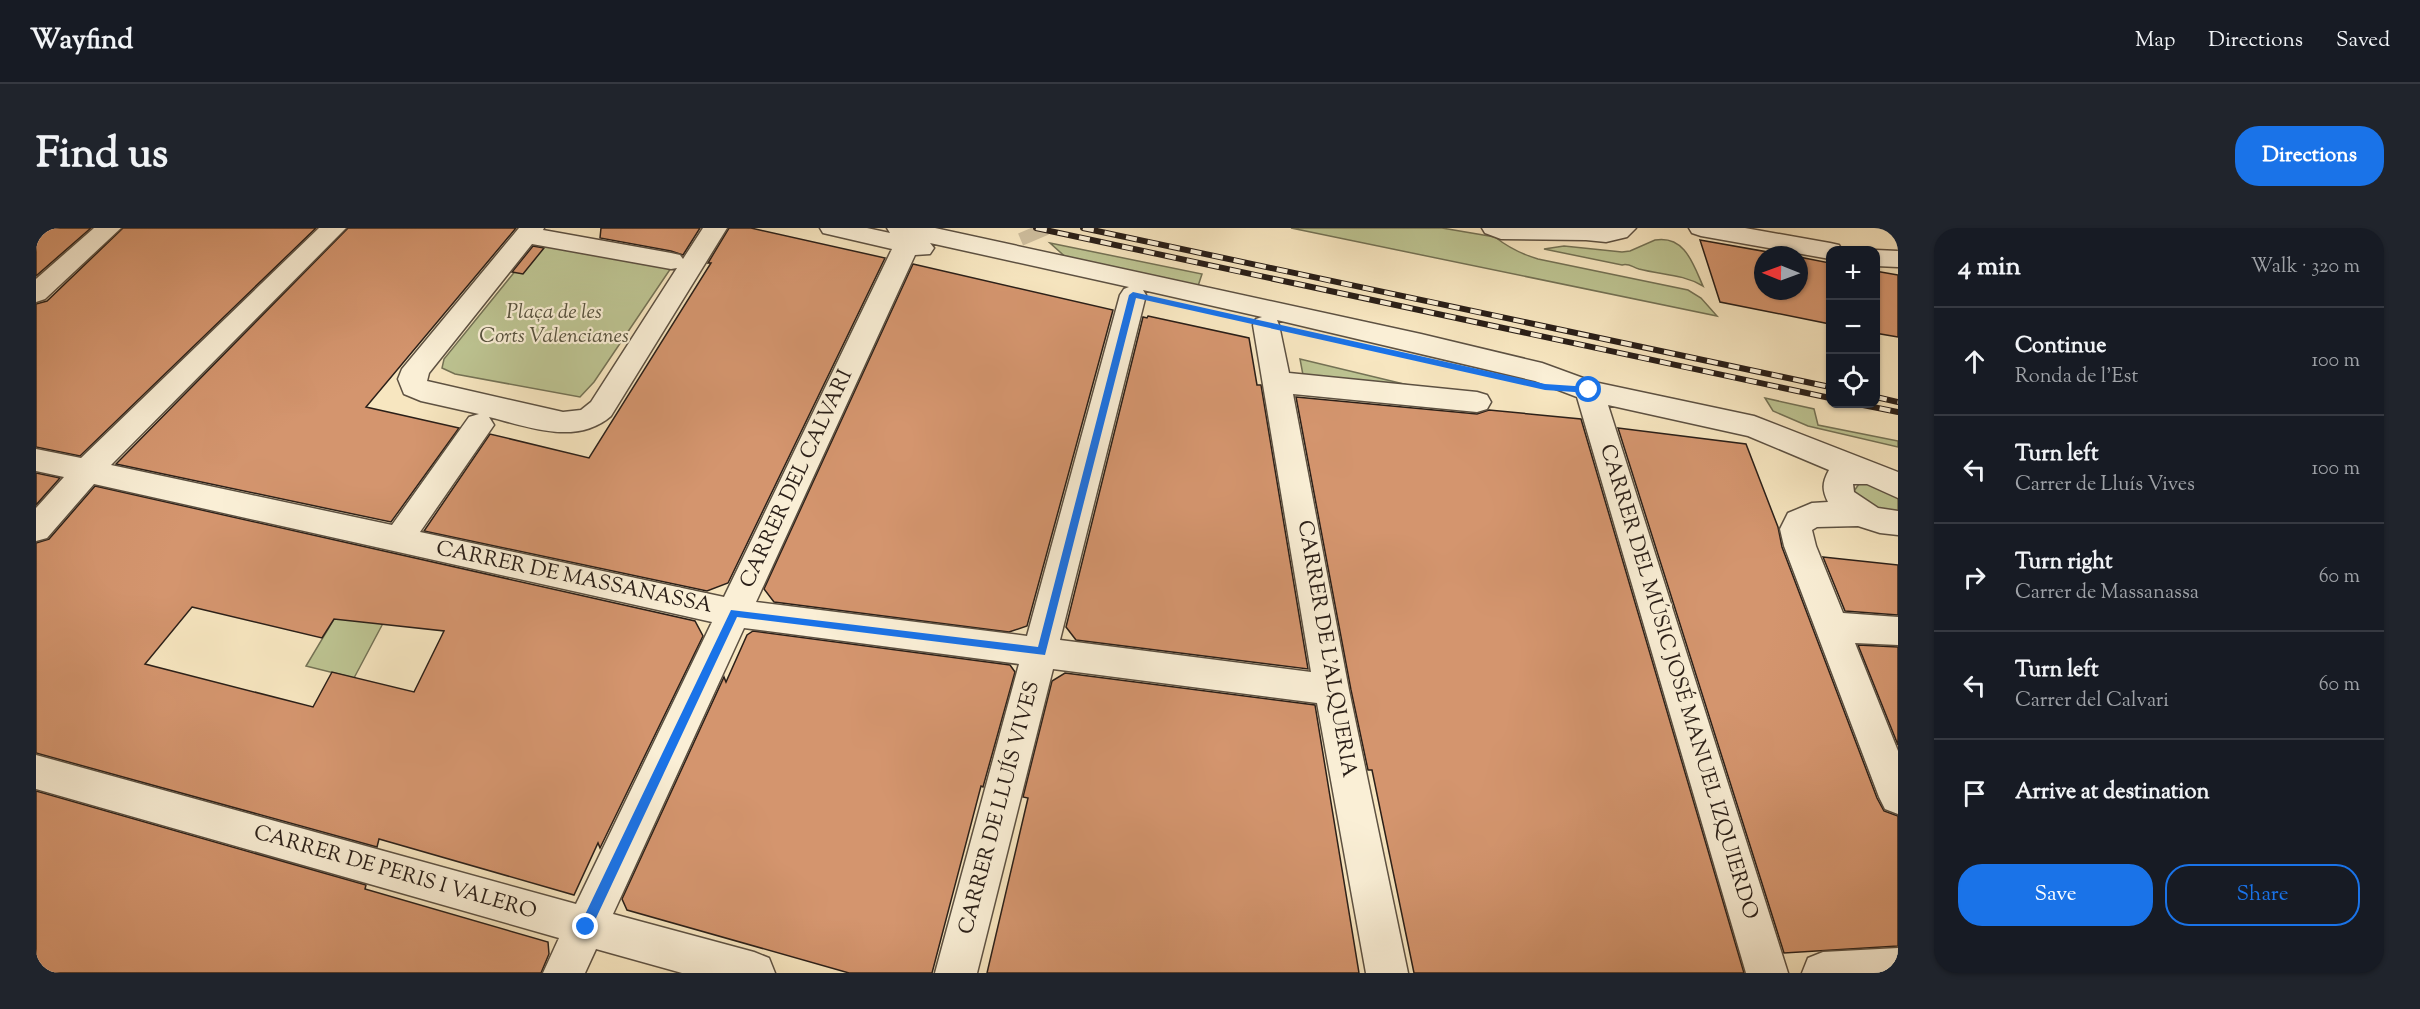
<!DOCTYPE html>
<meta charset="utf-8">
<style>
:root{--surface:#171b24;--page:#20242c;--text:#f1f3f6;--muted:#9ea1a6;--line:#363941;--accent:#1a73e8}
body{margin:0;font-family:"Sorts Mill Goudy",serif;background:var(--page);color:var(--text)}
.controls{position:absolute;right:18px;top:18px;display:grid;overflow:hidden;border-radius:12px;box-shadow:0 2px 4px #0004}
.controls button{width:54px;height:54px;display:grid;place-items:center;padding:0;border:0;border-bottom:2px solid var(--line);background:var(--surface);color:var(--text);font:30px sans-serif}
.compass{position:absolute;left:1718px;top:18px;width:54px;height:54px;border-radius:50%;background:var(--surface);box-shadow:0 2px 4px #0004;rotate:271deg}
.stop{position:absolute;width:18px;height:18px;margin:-14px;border:4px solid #1a73e8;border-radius:50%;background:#fff}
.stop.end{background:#1a73e8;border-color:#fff;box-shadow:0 2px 6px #0008}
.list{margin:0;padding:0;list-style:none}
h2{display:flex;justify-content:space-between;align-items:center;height:78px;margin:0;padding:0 24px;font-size:26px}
h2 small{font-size:20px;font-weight:400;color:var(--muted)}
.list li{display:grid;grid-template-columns:39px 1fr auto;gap:18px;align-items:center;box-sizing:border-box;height:108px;padding:0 24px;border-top:2px solid var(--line)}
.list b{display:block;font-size:22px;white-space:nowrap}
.list p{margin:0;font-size:20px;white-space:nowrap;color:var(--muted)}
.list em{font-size:20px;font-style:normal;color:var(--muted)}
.actions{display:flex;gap:12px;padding:18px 24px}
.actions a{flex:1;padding:14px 0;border:2px solid var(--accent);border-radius:24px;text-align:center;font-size:21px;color:var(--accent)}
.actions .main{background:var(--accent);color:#fff}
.icon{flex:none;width:33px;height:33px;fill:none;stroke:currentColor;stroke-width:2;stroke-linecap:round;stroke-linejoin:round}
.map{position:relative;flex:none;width:1862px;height:745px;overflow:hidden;border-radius:24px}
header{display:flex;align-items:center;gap:36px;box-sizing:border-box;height:84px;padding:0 30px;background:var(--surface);border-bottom:2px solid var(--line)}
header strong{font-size:28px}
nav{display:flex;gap:33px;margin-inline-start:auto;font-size:21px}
.intro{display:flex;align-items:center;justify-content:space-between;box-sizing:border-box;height:144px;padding:0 36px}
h1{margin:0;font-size:42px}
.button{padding:15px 27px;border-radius:24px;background:var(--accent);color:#fff;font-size:21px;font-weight:700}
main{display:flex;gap:36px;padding:0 36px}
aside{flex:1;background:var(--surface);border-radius:24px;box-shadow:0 2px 4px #0004}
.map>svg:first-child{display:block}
.green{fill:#bdc492;stroke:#747255;stroke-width:1.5}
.building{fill:#d4956e;stroke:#2a1f18;stroke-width:1.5;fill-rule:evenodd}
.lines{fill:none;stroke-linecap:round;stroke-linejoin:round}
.minor-tunnel{stroke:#cebe9e;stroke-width:28;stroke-dasharray:28 14;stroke-linecap:butt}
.minor-casing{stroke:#5d5142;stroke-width:3}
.minor{fill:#faefd6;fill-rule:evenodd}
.rail-casing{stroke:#2a1f18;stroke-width:6}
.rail{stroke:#faefd6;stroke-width:4;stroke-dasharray:11;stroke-linecap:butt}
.route{fill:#1a73e8}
.labels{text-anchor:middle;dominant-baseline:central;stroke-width:4.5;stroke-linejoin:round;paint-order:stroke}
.park-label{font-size:21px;font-style:italic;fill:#56513d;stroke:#faefd6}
.street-label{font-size:21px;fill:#2a1f18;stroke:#faefd6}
</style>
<header>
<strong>Wayfind</strong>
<nav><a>Map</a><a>Directions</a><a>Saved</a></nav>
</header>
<div class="intro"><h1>Find us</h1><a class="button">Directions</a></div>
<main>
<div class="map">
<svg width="1862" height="745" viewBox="0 0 1862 745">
<rect width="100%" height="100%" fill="#f7e6c0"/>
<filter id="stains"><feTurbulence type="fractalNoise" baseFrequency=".00333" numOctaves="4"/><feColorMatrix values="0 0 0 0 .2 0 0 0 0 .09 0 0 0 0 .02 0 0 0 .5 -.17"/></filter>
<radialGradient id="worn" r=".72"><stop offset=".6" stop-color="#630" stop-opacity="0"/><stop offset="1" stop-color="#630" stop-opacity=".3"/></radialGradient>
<!-- green -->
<g class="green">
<path d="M 1255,0 L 1406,0 L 1459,9 C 1473,20 1485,26 1502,31 L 1652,62 L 1665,70 L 1681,88 Z"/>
<path d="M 1619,12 C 1649,7 1657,36 1667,58 C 1647,46 1626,47 1603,41 C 1596,39 1593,35 1586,37 L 1508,21 L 1528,18 L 1586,24 L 1594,23 Z"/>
<path d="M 502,15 L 635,40 L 558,154 L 544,169 L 419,146 L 406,140 L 408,131 Z"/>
<path d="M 1014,15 L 1166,46 L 1161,61 L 1034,33 Z"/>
<path d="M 1264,131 L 1372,157 L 1267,147 Z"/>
<path d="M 1729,170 L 1778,181 L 1782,197 L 1862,213 L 1862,219 L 1772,198 L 1737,183 Z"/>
<path d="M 1829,254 L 1862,268 L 1862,286 L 1823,274 L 1818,263 L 1823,256 Z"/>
<path d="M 338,324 L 380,333 L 318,450 L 270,438 Z"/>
</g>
<!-- building -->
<g class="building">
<path d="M 0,0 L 55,0 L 0,48 Z"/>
<path d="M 87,0 L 280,0 L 44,228 L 0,219 L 0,76 L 11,73 Z"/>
<path d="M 312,0 L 480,0 L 330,179 L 423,200 L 355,294 L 80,236 Z"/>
<path d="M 565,0 L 664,0 L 647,27 L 635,23 L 564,10 Z"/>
<path d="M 693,0 L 715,0 L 849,30 L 692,355 L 671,363 L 388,303 L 454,206 L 553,230 L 675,35 L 672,35 Z"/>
<path d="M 1664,12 L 1749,27 L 1727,27 L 1727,63 L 1763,63 L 1763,29 L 1794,35 L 1794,96 L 1684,74 Z"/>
<path d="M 497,18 L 508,20 L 487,46 L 476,44 Z"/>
<path d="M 877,36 L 1077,82 L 991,398 L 973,404 L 738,374 L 728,361 Z"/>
<path d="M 1839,43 L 1862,47 L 1862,109 L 1839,105 Z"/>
<path d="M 1112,88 L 1213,110 L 1221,157 L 1225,157 L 1272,441 L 1040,412 L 1030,399 L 1107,89 L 1111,90 Z"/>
<path d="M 1260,169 L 1441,186 L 1453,182 L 1545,191 L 1708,745 L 1378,745 L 1336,542 L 1332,542 L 1315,462 Z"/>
<path d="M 1582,200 L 1710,216 L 1742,299 L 1746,319 L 1841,570 L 1848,583 L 1862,588 L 1862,718 L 1748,725 Z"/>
<path d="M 0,245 L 24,250 L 0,277 Z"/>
<path d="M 59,258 L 659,393 L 667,408 L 564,620 L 562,615 L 538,667 L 343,611 L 341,619 L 0,525 L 0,315 L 13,311 ZM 156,379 L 286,410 L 298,391 L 408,403 L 378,464 L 296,444 L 277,479 L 109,436 Z"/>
<path d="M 1787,329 L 1862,337 L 1862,387 L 1809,383 Z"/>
<path d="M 717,403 L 974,437 L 979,444 L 947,559 L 945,558 L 896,745 L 813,745 L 591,682 L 586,671 L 688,449 L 690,454 L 711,407 Z"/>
<path d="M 1822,417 L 1862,419 L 1862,517 Z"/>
<path d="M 1029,445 L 1279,477 L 1323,745 L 951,745 L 992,570 L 987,569 L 1016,453 Z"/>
<path d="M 0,563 L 330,657 L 329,661 L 512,714 L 513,726 L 505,745 L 0,745 Z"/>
</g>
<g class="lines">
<!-- minor-tunnel -->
<path class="minor-tunnel" d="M 995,0 L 1000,12"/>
<defs>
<g id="minor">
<path d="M 58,0 L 85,0 L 9,71 L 0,74 L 0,51 Z"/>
<path d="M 283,0 L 310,0 L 75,237 L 356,297 L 433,189 L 443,186 L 385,173 L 368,166 L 362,151 L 366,141 L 483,0 L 508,0 L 507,2 L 635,25 L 644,27 L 647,31 L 667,0 L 691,0 L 575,188 C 538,220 486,196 445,187 L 453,189 L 458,197 L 384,304 L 688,369 L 856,21 L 787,5 L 784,0 L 831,0 L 854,5 L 851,0 L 899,0 L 1385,106 L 1506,135 L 1558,154 L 1718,188 L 1862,244 L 1862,270 L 1831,256 L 1817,256 L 1818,264 L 1842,280 L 1862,283 L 1862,307 L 1844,305 L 1822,298 L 1781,299 L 1776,302 L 1780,318 L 1807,385 L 1862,389 L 1862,417 L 1819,415 L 1862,523 L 1862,586 L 1849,581 L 1843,569 L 1748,318 L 1744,301 L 1752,285 L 1776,275 L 1792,274 C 1786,262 1786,255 1793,242 L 1712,208 L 1572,177 L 1752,745 L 1710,745 L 1541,169 L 1499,153 L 1241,92 L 1243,97 L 1253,145 L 1441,164 L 1451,167 L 1455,174 L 1451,181 L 1441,184 L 1257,166 L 1313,462 L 1372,745 L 1330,745 L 1281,475 L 1017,441 L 941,745 L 899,745 L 983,436 L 708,400 L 577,686 L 718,724 L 733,730 L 739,745 L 646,745 L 560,721 L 549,745 L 507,745 L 523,710 L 0,561 L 0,527 L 540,676 L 676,394 L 58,256 L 11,310 L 0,313 L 0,280 L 28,249 L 0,243 L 0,221 L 45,230 ZM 894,15 L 1093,59 L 1088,61 L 1084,67 L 991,408 L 720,374 L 879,27 L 894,26 L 898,20 ZM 496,16 L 635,41 L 641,40 L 555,174 L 545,182 L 527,184 L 391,153 L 393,145 ZM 1107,62 L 1226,89 L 1220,91 L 1217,97 L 1275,444 L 1024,412 L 1110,67 Z"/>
<path d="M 1446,0 L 1600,0 L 1591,9 L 1570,14 L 1550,12 L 1465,11 L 1449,5 Z"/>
<path d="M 1653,0 L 1709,0 L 1794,15 L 1803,17 L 1806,22 L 1794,22 L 1794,31 L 1665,8 L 1656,5 Z"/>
<path d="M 1837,22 L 1840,22 L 1862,23 L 1862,39 L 1840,38 L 1840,22 Z"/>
<path d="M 1862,720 L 1862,745 L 1766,745 L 1772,730 L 1787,724 Z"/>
</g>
</defs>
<!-- minor casing -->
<use href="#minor" class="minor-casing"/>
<!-- minor -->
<use href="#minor" class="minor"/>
<defs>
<g id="rail">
<path d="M 1000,0 L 1794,170"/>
<path d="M 1047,0 L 1794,159"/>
<path d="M 1840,169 L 1862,174"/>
<path d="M 1822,176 L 1862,184"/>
</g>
</defs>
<!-- rail casing -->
<use href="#rail" class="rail-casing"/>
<!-- rail -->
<use href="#rail" class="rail"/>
</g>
<!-- route -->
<path class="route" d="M 1097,64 L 1509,156 L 1553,159 L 1558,162 L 1553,165 L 1509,162 L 1100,70 L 1009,427 L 701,389 L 554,703 L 545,703 L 545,695 L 695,382 L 1002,419 L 1093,67 Z"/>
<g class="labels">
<!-- park labels -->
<g class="park-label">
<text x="518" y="85">Plaça de les<tspan x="518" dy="24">Corts Valencianes</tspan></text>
</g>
<!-- street labels -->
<g class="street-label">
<text transform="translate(761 251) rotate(-65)">CARRER DEL CALVARI</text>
<text transform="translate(538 350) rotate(12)">CARRER DE MASSANASSA</text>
<text transform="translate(1290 421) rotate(80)">CARRER DE L'ALQUERIA</text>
<text transform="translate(1642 454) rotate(73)">CARRER DEL MÚSIC JOSÉ MANUEL IZQUIERDO</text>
<text transform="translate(964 580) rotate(-75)">CARRER DE LLUÍS VIVES</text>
<text transform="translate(359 645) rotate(16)">CARRER DE PERIS I VALERO</text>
</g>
</g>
<rect width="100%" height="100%" filter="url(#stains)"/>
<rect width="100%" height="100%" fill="url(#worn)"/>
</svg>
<div class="controls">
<button>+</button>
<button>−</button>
<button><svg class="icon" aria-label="locate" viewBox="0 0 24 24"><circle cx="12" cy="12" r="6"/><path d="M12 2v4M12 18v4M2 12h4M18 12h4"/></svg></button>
</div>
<svg class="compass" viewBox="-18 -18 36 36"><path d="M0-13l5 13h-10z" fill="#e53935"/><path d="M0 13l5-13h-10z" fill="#9ea1a6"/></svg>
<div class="stop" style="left:1553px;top:162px"></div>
<div class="stop end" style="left:550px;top:699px"></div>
</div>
<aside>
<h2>4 min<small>Walk · 320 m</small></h2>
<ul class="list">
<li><svg class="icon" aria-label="ahead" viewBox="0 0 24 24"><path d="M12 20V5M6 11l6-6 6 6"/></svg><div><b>Continue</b><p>Ronda de l'Est</p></div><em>100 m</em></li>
<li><svg class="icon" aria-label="left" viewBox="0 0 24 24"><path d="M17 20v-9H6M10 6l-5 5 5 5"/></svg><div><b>Turn left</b><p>Carrer de Lluís Vives</p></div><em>100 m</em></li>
<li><svg class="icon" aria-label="right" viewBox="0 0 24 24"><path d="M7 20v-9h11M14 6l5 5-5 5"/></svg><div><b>Turn right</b><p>Carrer de Massanassa</p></div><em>60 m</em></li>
<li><svg class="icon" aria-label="left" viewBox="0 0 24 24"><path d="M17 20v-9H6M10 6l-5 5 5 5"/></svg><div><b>Turn left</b><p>Carrer del Calvari</p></div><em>60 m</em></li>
<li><svg class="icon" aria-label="arrive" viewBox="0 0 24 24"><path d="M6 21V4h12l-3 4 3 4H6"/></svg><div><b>Arrive at destination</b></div></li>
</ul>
<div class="actions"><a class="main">Save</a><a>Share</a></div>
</aside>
</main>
